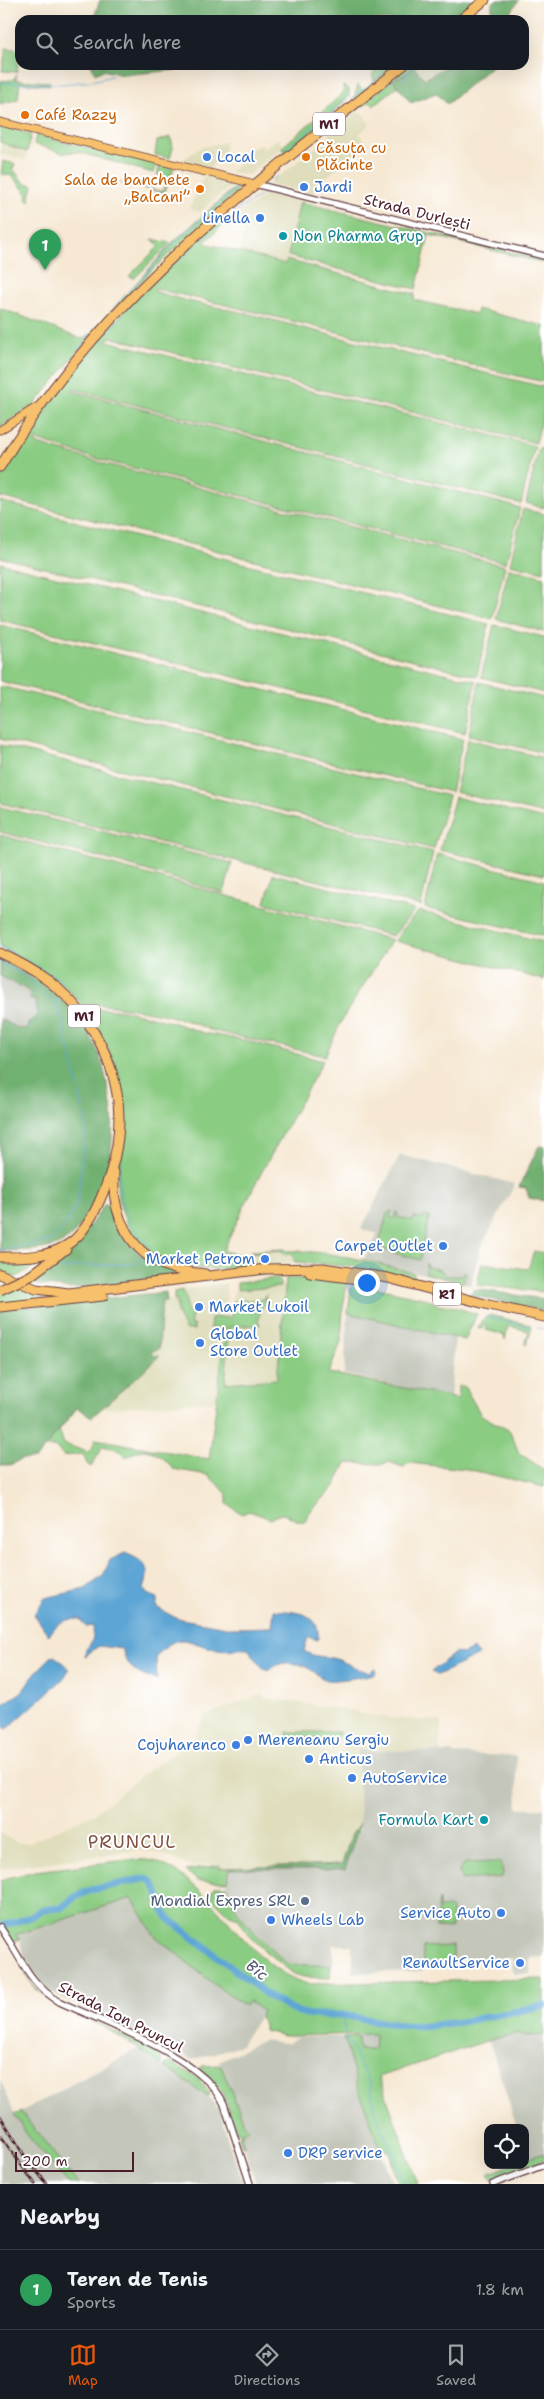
<!DOCTYPE html>
<meta charset="utf-8">
<style>
:root{--surface:#171b24;--page:#20242c;--text:#f1f3f6;--muted:#9ea1a6;--line:#363941;--accent:#ea580c}
body{margin:0;font-family:"Shantell Sans",sans-serif;background:var(--page);color:var(--text)}
.controls{position:absolute;right:15px;bottom:15px;display:grid;overflow:hidden;border-radius:10px;box-shadow:0 5px 20px #0002}
.controls button{width:45px;height:45px;display:grid;place-items:center;padding:0;border:0;border-bottom:1px solid var(--line);background:var(--surface);color:var(--text);font:25px sans-serif}
.scale{position:absolute;left:15px;bottom:12px;width:119px;box-sizing:border-box;padding-left:5px;border:2px solid #4a1f2b;border-top:0;font-size:14px;line-height:18px;white-space:nowrap;color:#4a1f2b;-webkit-text-stroke:4px #fff;paint-order:stroke}
.you{position:absolute;left:366px;top:1282px;width:18px;height:18px;margin:-12px;border:4px solid #fff;border-radius:50%;background:#1a73e8;box-shadow:0 0 0 8px #1a73e833}
.badge{display:grid;place-items:center;width:32px;height:32px;border-radius:50%;background:var(--accent);color:#fff;font-size:16px;font-weight:700}
.pin{position:absolute;translate:-50% -41px;filter:drop-shadow(0 1px 2px #0008)}
.pin::after{content:'';position:absolute;top:26px;width:18px;height:15px;background:inherit;clip-path:polygon(0 0,100% 0,50% 100%)}
.list{margin:0;padding:0;list-style:none}
h2{display:flex;justify-content:space-between;align-items:center;height:65px;margin:0;padding:0 20px;font-size:21px}
h2 small{font-size:16px;font-weight:400;color:var(--muted)}
.list li{display:grid;grid-template-columns:32px 1fr auto;gap:15px;align-items:center;box-sizing:border-box;height:80px;padding:0 20px;border-top:1px solid var(--line)}
.list b{display:block;font-size:19px;white-space:nowrap}
.list p{margin:0;font-size:16px;white-space:nowrap;color:var(--muted)}
.list em{font-size:16px;font-style:normal;color:var(--muted)}
.icon{flex:none;width:28px;height:28px;fill:none;stroke:currentColor;stroke-width:2;stroke-linecap:round;stroke-linejoin:round}
.map{position:relative;flex:none;width:544px;height:2184px;overflow:hidden}
.search{position:absolute;background:var(--surface);box-shadow:0 5px 20px #0002;left:15px;right:15px;top:15px;height:55px;display:flex;align-items:center;gap:12px;box-sizing:border-box;padding:0 18px;border-radius:15px;color:var(--muted);font-size:19px}
.sheet{height:145px;background:var(--surface)}
nav{display:flex;justify-content:space-around;align-items:center;box-sizing:border-box;height:70px;border-top:1px solid var(--line);background:var(--surface);font-size:14px;color:var(--muted)}
nav a{display:grid;justify-items:center;gap:2px}
nav .on{color:var(--accent)}
.map>svg:first-child{display:block}
.built{fill:#dfddbb}
.industrial{fill:#c3c6b9}
.green{fill:#8bcc83;stroke:#6a7657}
.forest{fill:#70b071;stroke:#5d684e}
.water{fill:#5da5d4;stroke:#546280}
.lines{fill:none;stroke-linecap:round;stroke-linejoin:round}
.stream{stroke:#5da5d4;stroke-width:1}
.river{stroke:#5da5d4;stroke-width:7}
.minor-casing{stroke:#643d44;stroke-width:8}
.major-casing{stroke:#643d44;stroke-width:9}
.highway-casing{stroke:#643d44;stroke-width:11}
.minor{stroke:#fff;stroke-width:5.5}
.major{stroke:#f7c06c;stroke-width:7}
.highway{stroke:#f7c06c;stroke-width:9}
.rail-casing{stroke:#4a1f2b;stroke-width:3}
.rail{stroke:#fff;stroke-width:1;stroke-dasharray:4;stroke-linecap:butt}
.highway-bridge-casing{stroke:#643d44;stroke-width:11;stroke-linecap:butt}
.highway-bridge{stroke:#f7c06c;stroke-width:9}
.food-dot{fill:#e8710a;stroke:#fff;stroke-width:2}
.shop-dot{fill:#3f7fe0;stroke:#fff;stroke-width:2}
.culture-dot{fill:#0f9aa8;stroke:#fff;stroke-width:2}
.service-dot{fill:#5c6f8a;stroke:#fff;stroke-width:2}
.labels{text-anchor:middle;dominant-baseline:central;stroke-width:4;stroke-linejoin:round;paint-order:stroke}
.shield{fill:#fff;stroke:#80626b;stroke-width:1}
.shield-label{font-size:14px;font-weight:bold;fill:#4a1f2b}
.food-label{font-size:15px;fill:#c56008;stroke:#fff;text-anchor:start}
.shop-label{font-size:15px;fill:#366cbe;stroke:#fff;text-anchor:start}
.street-label{font-size:15px;fill:#4a1f2b;stroke:#fff}
.culture-label{font-size:15px;fill:#0d838f;stroke:#fff;text-anchor:start}
.service-label{font-size:15px;fill:#4e5e75;stroke:#fff;text-anchor:end}
.water-label{font-size:16px;font-style:italic;fill:#535b77;stroke:#fff}
.quarter-label{font-size:18px;letter-spacing:1px;fill:#805141;stroke:#fff}
</style>
<div class="map">
<svg width="544" height="2184" viewBox="0 0 544 2184">
<rect width="100%" height="100%" fill="#fff"/>
<filter id="ink" filterUnits="userSpaceOnUse"><feTurbulence type="fractalNoise" baseFrequency=".02" numOctaves="2"/><feDisplacementMap in="SourceGraphic" scale="10" xChannelSelector="R" yChannelSelector="G"/><feConvolveMatrix kernelMatrix="1 2 1 2 8 2 1 2 1" color-interpolation-filters="sRGB"/></filter>
<filter id="wash" filterUnits="userSpaceOnUse"><feTurbulence type="fractalNoise" baseFrequency=".0096" numOctaves="4" result="noise"/><feDisplacementMap in="SourceGraphic" scale="20" xChannelSelector="R" yChannelSelector="G"/><feGaussianBlur stdDeviation="1.12" result="paint"/><feColorMatrix in="noise" values="0 0 0 0 0 0 0 0 0 0 0 0 0 0 0 0 0 1.4 0 .05"/><feComposite in="paint" operator="in"/></filter>
<g filter="url(#wash)">
<rect width="100%" height="100%" fill="#f6e8d3"/>
<!-- built -->
<g class="built">
<path d="M 417,65 L 448,65 L 425,79 L 414,67 Z"/>
<path d="M 361,112 L 370,124 L 359,134 L 367,145 L 317,184 L 313,194 L 270,184 L 330,136 L 329,133 L 353,114 Z"/>
<path d="M 278,138 L 283,147 L 248,175 L 229,172 L 249,156 L 246,150 L 262,145 L 264,148 Z"/>
<path d="M 0,142 L 27,152 L 26,160 L 0,154 Z"/>
<path d="M 226,142 L 224,152 L 209,169 L 181,161 L 201,147 Z"/>
<path d="M 204,176 L 229,182 L 231,186 L 200,212 L 189,209 Z"/>
<path d="M 267,195 L 300,202 L 286,264 L 240,252 L 246,225 L 229,219 Z"/>
<path d="M 285,1249 L 286,1251 L 305,1251 L 307,1262 L 243,1267 L 243,1262 L 250,1251 Z"/>
<path d="M 226,1283 L 227,1317 L 217,1401 L 100,1409 L 159,1357 L 153,1356 L 152,1351 L 159,1349 L 162,1301 L 177,1300 L 177,1291 Z"/>
<path d="M 287,1286 L 277,1379 L 225,1383 L 233,1291 Z"/>
<path d="M 263,1694 L 264,1698 L 357,1711 L 357,1713 L 392,1718 L 441,1721 L 440,1752 L 359,1750 L 360,1823 L 352,1833 L 342,1865 L 219,1868 L 219,1863 L 192,1867 L 161,1854 L 138,1850 L 0,1869 L 0,1833 L 18,1843 L 29,1843 L 95,1813 L 146,1772 L 192,1740 L 206,1715 Z"/>
</g>
<!-- industrial -->
<g class="industrial">
<path d="M 0,976 L 24,988 L 35,999 L 38,1012 L 30,1022 L 28,1029 L 18,1028 L 0,1019 Z"/>
<path d="M 400,1155 L 515,1184 L 479,1251 L 471,1285 L 363,1260 L 378,1234 L 361,1229 Z"/>
<path d="M 348,1313 L 455,1338 L 450,1398 L 344,1374 Z"/>
<path d="M 358,1750 L 452,1752 L 453,1754 L 516,1756 L 518,1808 L 544,1808 L 544,1957 L 530,1958 L 530,1974 L 515,1974 L 513,1972 L 512,1958 L 424,1960 L 423,1971 L 353,1973 L 352,1945 L 333,1945 L 333,1965 L 293,1965 L 286,1963 L 245,1921 L 228,1894 L 226,1886 L 230,1869 L 345,1869 L 360,1828 Z"/>
<path d="M 132,1898 L 155,1936 L 216,1986 L 244,2005 L 249,2001 L 262,2011 L 241,2045 L 192,2060 L 156,2041 L 60,1997 L 48,1990 L 36,1976 L 23,1955 L 20,1938 L 14,1935 Z"/>
<path d="M 519,2033 L 526,2036 L 544,2035 L 544,2153 L 528,2159 L 525,2152 L 525,2128 L 517,2128 L 489,2040 Z"/>
<path d="M 358,2034 L 375,2034 L 374,2050 L 359,2050 Z"/>
<path d="M 297,2037 L 344,2037 L 357,2085 L 393,2184 L 256,2184 L 240,2135 L 248,2128 L 244,2124 L 219,2061 L 264,2040 L 282,2043 L 285,2042 L 287,2044 Z"/>
<path d="M 139,2048 L 208,2097 L 221,2112 L 228,2142 L 244,2184 L 0,2184 L 0,2079 L 15,2115 Z"/>
</g>
<!-- green -->
<g class="green">
<path d="M 6,48 L 20,50 L 17,72 L 2,71 Z"/>
<path d="M 382,65 L 394,66 L 344,108 L 354,98 L 358,85 L 363,90 L 374,81 L 372,74 Z"/>
<path d="M 410,65 L 417,65 C 411,69 405,75 397,79 L 398,86 L 374,105 L 370,102 L 350,114 Z"/>
<path d="M 17,74 L 16,80 L 50,82 L 50,85 L 20,83 L 18,99 L 0,104 L 0,81 L 13,80 Z"/>
<path d="M 343,86 L 349,89 L 349,96 L 326,120 L 318,116 L 344,92 Z"/>
<path d="M 315,119 L 323,123 L 286,153 L 281,148 Z"/>
<path d="M 0,126 L 31,134 L 27,152 L 0,142 Z"/>
<path d="M 36,135 L 153,163 L 156,164 L 153,173 L 78,152 L 63,153 L 34,144 Z"/>
<path d="M 171,137 L 173,148 L 170,158 L 155,155 L 157,141 Z"/>
<path d="M 3,161 L 15,164 L 13,169 L 24,183 L 33,185 L 29,201 L 26,200 L 28,195 L 12,176 L 1,174 Z"/>
<path d="M 160,165 L 174,168 L 164,193 L 111,181 L 160,191 L 164,190 L 166,180 L 157,175 Z"/>
<path d="M 238,187 L 237,191 L 151,271 L 97,329 L 96,328 L 173,242 L 232,190 Z"/>
<path d="M 300,202 L 544,260 L 544,263 L 429,235 L 416,289 L 288,256 Z"/>
<path d="M 229,219 L 204,243 L 285,264 L 287,260 L 415,294 L 414,300 L 476,314 L 477,309 L 544,326 L 544,382 C 414,352 286,318 156,289 L 154,291 C 187,303 222,307 257,316 C 352,341 448,364 544,387 L 544,410 L 536,443 L 110,337 L 107,341 L 535,446 L 521,504 L 74,389 L 73,391 L 520,508 L 506,563 L 90,457 L 37,440 L 35,443 L 102,463 L 505,566 L 492,619 L 0,497 L 0,479 L 29,429 L 60,388 L 131,303 L 220,220 Z"/>
<path d="M 152,239 L 170,243 L 134,279 L 129,276 L 159,246 Z"/>
<path d="M 0,308 L 82,339 L 94,332 L 35,404 L 0,427 Z"/>
<path d="M 539,448 L 544,449 L 544,508 L 526,503 Z"/>
<path d="M 0,501 L 81,523 L 489,624 L 477,676 L 0,557 Z"/>
<path d="M 523,509 L 544,514 L 544,572 L 510,564 Z"/>
<path d="M 0,563 L 476,681 L 465,733 L 0,620 Z"/>
<path d="M 509,568 L 544,577 L 544,632 L 496,619 Z"/>
<path d="M 0,625 L 463,739 L 451,792 L 0,681 Z"/>
<path d="M 494,625 L 544,637 L 544,693 L 481,677 Z"/>
<path d="M 479,682 L 544,698 L 544,753 L 469,735 Z"/>
<path d="M 0,686 L 449,796 L 434,849 L 0,739 Z"/>
<path d="M 468,739 L 544,758 L 544,814 L 455,792 Z"/>
<path d="M 0,745 L 433,852 L 421,906 L 0,803 Z"/>
<path d="M 455,797 L 544,819 L 544,875 L 440,850 Z"/>
<path d="M 0,807 L 232,863 L 224,893 L 110,860 L 0,832 Z"/>
<path d="M 0,835 L 392,940 L 343,1018 L 325,1056 L 210,1030 C 174,1013 134,1009 96,1004 L 97,1009 L 123,1010 L 168,1021 L 204,1033 L 244,1040 L 323,1061 L 253,1188 L 223,1251 L 247,1256 L 250,1251 L 285,1249 L 286,1251 C 328,1250 372,1262 414,1273 L 414,1277 L 411,1278 L 404,1275 L 400,1277 L 359,1267 L 295,1262 L 292,1254 L 286,1255 L 280,1250 L 251,1253 L 248,1262 L 250,1265 L 262,1265 C 213,1271 149,1277 126,1222 C 121,1210 117,1198 117,1186 C 117,1172 121,1158 122,1144 C 125,1118 124,1091 115,1066 C 104,1037 84,1000 59,982 C 41,969 19,959 0,947 Z"/>
<path d="M 437,854 L 544,881 L 544,936 L 425,908 Z"/>
<path d="M 273,874 L 415,910 L 393,936 L 265,903 Z"/>
<path d="M 419,911 L 544,942 L 544,980 L 395,941 L 402,929 Z"/>
<path d="M 392,1211 L 390,1217 L 394,1219 L 396,1212 L 398,1213 L 397,1217 L 413,1221 L 414,1217 L 423,1219 L 425,1216 L 429,1217 L 420,1260 L 378,1248 L 387,1213 Z"/>
<path d="M 534,1251 L 544,1253 L 544,1292 L 477,1285 L 482,1263 L 528,1269 Z"/>
<path d="M 50,1257 L 15,1278 L 0,1270 L 0,1260 L 33,1260 Z"/>
<path d="M 426,1263 L 427,1267 L 440,1270 L 447,1276 L 463,1276 L 464,1271 L 467,1274 L 462,1283 L 425,1273 Z"/>
<path d="M 277,1278 L 280,1281 L 280,1287 L 237,1290 L 237,1283 Z"/>
<path d="M 286,1278 L 344,1281 L 347,1284 L 343,1308 L 341,1342 L 329,1373 L 458,1399 L 458,1386 L 464,1386 L 481,1415 L 510,1431 L 519,1453 L 544,1470 L 544,1487 L 467,1469 L 409,1463 L 403,1467 L 389,1462 L 382,1464 L 346,1463 L 335,1486 L 307,1515 L 307,1521 C 290,1524 288,1506 271,1519 L 249,1511 L 242,1514 L 227,1504 L 227,1494 L 208,1475 L 173,1469 C 161,1453 145,1442 126,1458 C 120,1447 111,1448 100,1446 L 101,1450 L 91,1467 L 87,1464 L 83,1454 L 63,1456 L 56,1447 L 45,1447 L 59,1430 L 64,1444 L 88,1452 L 93,1447 L 95,1439 L 209,1459 L 226,1328 L 210,1329 L 211,1318 L 231,1317 L 232,1302 L 263,1299 L 267,1294 L 258,1319 L 260,1325 L 230,1327 L 225,1383 L 277,1379 Z"/>
<path d="M 355,1283 L 427,1299 L 441,1306 L 448,1305 L 477,1314 L 465,1340 L 348,1313 L 351,1287 Z"/>
<path d="M 16,1286 L 34,1292 L 77,1295 L 0,1304 L 0,1293 Z"/>
<path d="M 182,1290 L 186,1299 L 187,1312 L 193,1312 L 190,1325 L 194,1325 L 194,1330 L 185,1330 L 177,1313 L 177,1300 L 174,1300 L 174,1292 Z"/>
<path d="M 490,1315 L 530,1325 L 532,1327 L 527,1344 L 525,1345 L 529,1331 L 508,1326 L 505,1340 L 504,1335 L 486,1330 L 486,1325 L 483,1325 L 482,1329 L 478,1328 L 482,1320 Z"/>
<path d="M 287,1732 L 339,1732 L 340,1733 L 335,1739 L 287,1737 Z"/>
<path d="M 127,1860 C 137,1860 148,1859 157,1862 C 216,1884 246,1968 308,1984 L 544,1979 L 544,2035 L 526,2036 L 519,2033 L 489,2040 L 379,2077 L 418,2184 L 398,2184 L 390,2155 L 388,2150 L 381,2150 L 357,2085 L 344,2037 L 358,2036 L 359,2050 L 374,2050 L 375,2034 L 284,2036 L 264,2031 L 264,2024 L 259,2017 L 262,2011 L 249,2001 L 245,2006 L 216,1986 L 155,1936 L 132,1898 L 15,1935 L 20,1939 L 13,1941 L 0,1922 L 0,1880 L 35,1871 Z"/>
<path d="M 500,1862 L 503,1872 L 502,1877 L 462,1880 L 459,1872 L 465,1863 Z"/>
<path d="M 219,1865 L 220,1868 L 251,1867 L 250,1869 L 230,1869 L 227,1882 L 198,1881 L 186,1871 Z"/>
<path d="M 216,1886 L 226,1886 C 235,1918 263,1940 286,1963 L 293,1965 L 331,1965 L 330,1978 L 304,1977 L 294,1974 L 266,1952 L 249,1935 L 238,1918 L 228,1914 L 210,1896 L 212,1890 Z"/>
<path d="M 439,1899 L 439,1908 L 449,1907 L 452,1909 L 452,1928 L 436,1927 Z"/>
<path d="M 453,1946 L 453,1966 L 432,1967 L 423,1964 L 423,1947 Z"/>
<path d="M 25,1973 L 37,1990 L 48,1998 L 156,2052 L 162,2056 L 161,2065 C 139,2048 116,2034 92,2021 C 66,2007 40,2000 25,1973 Z"/>
<path d="M 170,2062 L 198,2078 L 210,2094 L 208,2097 L 164,2066 Z"/>
<path d="M 221,2065 L 244,2123 L 248,2128 L 240,2135 L 244,2146 L 241,2145 L 238,2137 L 241,2132 L 237,2132 L 235,2127 L 221,2090 L 200,2069 L 202,2066 Z"/>
<path d="M 21,2112 L 78,2184 L 69,2184 L 28,2136 L 14,2115 Z"/>
<path d="M 544,2153 L 544,2160 L 492,2180 L 488,2174 L 511,2165 L 525,2165 L 525,2160 Z"/>
</g>
<!-- forest -->
<g class="forest">
<path d="M 100,0 L 477,0 L 451,20 L 93,20 Z"/>
<path d="M 496,0 L 519,0 L 506,20 L 492,20 L 492,3 Z"/>
<path d="M 91,65 L 200,65 L 187,69 L 122,75 L 103,70 L 95,74 Z"/>
<path d="M 448,65 L 493,65 L 447,104 L 436,93 L 411,103 L 392,79 L 405,75 L 413,66 L 425,79 Z"/>
<path d="M 0,960 C 33,977 64,995 85,1027 C 96,1043 102,1061 106,1079 C 118,1128 114,1163 91,1207 C 84,1220 74,1238 60,1244 C 42,1252 19,1250 0,1251 L 0,1019 L 18,1028 L 28,1029 L 28,1023 L 37,1015 L 36,1000 L 33,1001 L 29,998 L 32,995 L 24,988 L 0,976 Z"/>
<path d="M 539,1146 L 544,1147 L 544,1201 L 529,1198 L 526,1188 L 519,1187 Z"/>
<path d="M 111,1204 L 121,1231 L 139,1254 L 181,1276 L 69,1289 L 24,1283 C 60,1266 83,1237 104,1205 Z"/>
<path d="M 474,1289 L 544,1299 L 544,1311 L 470,1295 Z"/>
<path d="M 166,1292 L 167,1301 L 162,1301 L 159,1349 L 152,1351 L 153,1356 L 159,1355 L 159,1357 L 92,1417 L 77,1408 L 36,1459 L 22,1459 L 10,1465 L 0,1465 L 0,1309 Z"/>
<path d="M 360,1823 L 345,1869 L 250,1869 L 251,1867 L 342,1864 L 352,1833 Z"/>
</g>
<!-- water -->
<g class="water">
<path d="M 125,1553 C 144,1561 152,1566 144,1588 L 147,1594 L 158,1598 L 156,1607 L 176,1618 L 232,1628 L 272,1627 L 274,1610 C 295,1612 321,1611 318,1640 L 308,1637 L 304,1651 C 318,1659 325,1655 339,1660 C 349,1664 358,1670 369,1672 L 375,1668 L 376,1673 C 371,1676 331,1682 326,1680 C 321,1678 317,1674 313,1671 C 299,1662 281,1659 269,1670 L 263,1668 L 248,1649 C 238,1648 227,1651 217,1649 C 189,1645 181,1627 156,1657 L 157,1679 C 138,1677 127,1667 122,1649 L 99,1646 L 85,1656 L 86,1649 C 93,1643 94,1635 93,1626 L 86,1627 L 80,1619 C 64,1619 57,1622 49,1636 L 34,1614 L 45,1598 L 85,1589 L 103,1576 L 110,1560 Z"/>
<path d="M 473,1649 L 479,1655 L 438,1675 L 431,1672 L 456,1652 L 463,1654 Z"/>
<path d="M 53,1655 L 65,1664 L 69,1670 L 63,1679 L 7,1729 L 0,1725 L 0,1706 L 22,1692 L 36,1672 Z"/>
</g>
<g class="lines">
<!-- stream -->
<g class="stream">
<path d="M 453,20 L 477,0"/>
<path d="M 468,20 L 479,11"/>
<path d="M 402,81 L 414,65"/>
<path d="M 0,83 L 63,84 L 92,81 L 112,76"/>
<path d="M 356,93 L 363,90 L 394,65"/>
<path d="M 285,150 L 335,109 L 349,94"/>
<path d="M 270,184 L 277,176"/>
<path d="M 233,213 L 268,191"/>
<path d="M 213,228 L 224,219"/>
<path d="M 161,275 L 209,232"/>
<path d="M 129,307 L 136,299"/>
<path d="M 77,351 L 121,300 L 172,245 L 237,187"/>
<path d="M 28,432 L 67,379 L 121,316"/>
<path d="M 0,946 L 58,978 L 63,982 L 62,985"/>
<path d="M 0,963 L 26,977 L 55,1004"/>
<path d="M 124,1143 C 116,1185 116,1216 150,1246 L 149,1251"/>
<path d="M 0,1251 L 51,1240 L 60,1232 L 77,1205 L 86,1123 L 64,1027 L 56,1004 L 58,997"/>
<path d="M 61,1269 L 80,1266 L 135,1264 L 144,1258"/>
<path d="M 487,1317 L 530,1327"/>
<path d="M 537,1328 L 544,1329"/>
<path d="M 342,2015 L 345,2032"/>
<path d="M 346,2037 L 370,2083 L 374,2107 L 405,2184"/>
</g>
<!-- river -->
<path class="river" d="M 0,1927 L 31,1917 L 43,1909 L 61,1908 L 75,1897 L 91,1890 L 147,1878 C 160,1885 159,1907 168,1918 L 271,1998 L 292,2010 L 309,2015 L 342,2015 L 399,2025 L 426,2026 L 460,2022 L 544,2006"/>
</g>
</g>
<g filter="url(#ink)">
<g class="lines">
<defs>
<g id="minor">
<path d="M 255,184 L 544,256"/>
<path d="M 0,1927 C 20,1955 28,1984 60,2002 C 103,2022 206,2059 224,2104 L 250,2184"/>
<path d="M 493,2184 L 544,2165"/>
</g>
<g id="major">
<path d="M 0,122 L 255,184"/>
<path d="M 0,430 L 40,405"/>
</g>
<g id="highway">
<path d="M 460,20 L 485,0"/>
<path d="M 0,467 C 101,297 252,186 404,65"/>
<path d="M 0,953 C 34,969 65,988 86,1020 C 126,1077 128,1138 100,1200 C 93,1216 82,1236 67,1245 C 46,1258 23,1257 0,1257"/>
<path d="M 114,1173 C 111,1215 130,1254 171,1268 C 181,1272 194,1272 205,1274"/>
<path d="M 310,1273 L 374,1281"/>
<path d="M 0,1274 L 36,1289 L 69,1293 L 266,1269 L 323,1268 L 388,1278 L 489,1305 L 544,1317"/>
<path d="M 30,1276 L 66,1249"/>
<path d="M 0,1307 L 103,1296"/>
</g>
</defs>
<!-- minor casing -->
<use href="#minor" class="minor-casing"/>
<!-- major casing -->
<use href="#major" class="major-casing"/>
<!-- highway casing -->
<use href="#highway" class="highway-casing"/>
<!-- minor -->
<use href="#minor" class="minor"/>
<!-- major -->
<use href="#major" class="major"/>
<!-- highway -->
<use href="#highway" class="highway"/>
<defs>
<g id="rail">
<path d="M 0,2116 L 24,2155 L 47,2184"/>
<path d="M 0,2135 L 35,2184"/>
</g>
</defs>
<!-- rail casing -->
<use href="#rail" class="rail-casing"/>
<!-- rail -->
<use href="#rail" class="rail"/>
<defs>
<path id="highway-bridge" d="M 0,1290 L 30,1276"/>
</defs>
<!-- highway-bridge casing -->
<use href="#highway-bridge" class="highway-bridge-casing"/>
<!-- highway-bridge -->
<use href="#highway-bridge" class="highway-bridge"/>
</g>
</g>
<!-- markers -->
<g class="food-dot">
<circle cx="25" cy="115" r="5"/>
<circle cx="306" cy="157" r="5"/>
<circle cx="200" cy="189" r="5"/>
</g>
<g class="shop-dot">
<circle cx="207" cy="157" r="5"/>
<circle cx="304" cy="187" r="5"/>
<circle cx="260" cy="218" r="5"/>
<circle cx="443" cy="1246" r="5"/>
<circle cx="265" cy="1259" r="5"/>
<circle cx="199" cy="1307" r="5"/>
<circle cx="200" cy="1343" r="5"/>
<circle cx="248" cy="1740" r="5"/>
<circle cx="236" cy="1745" r="5"/>
<circle cx="309" cy="1759" r="5"/>
<circle cx="352" cy="1778" r="5"/>
<circle cx="501" cy="1913" r="5"/>
<circle cx="271" cy="1920" r="5"/>
<circle cx="520" cy="1963" r="5"/>
<circle cx="288" cy="2153" r="5"/>
</g>
<g class="culture-dot">
<circle cx="283" cy="236" r="5"/>
<circle cx="484" cy="1820" r="5"/>
</g>
<circle class="service-dot" cx="305" cy="1901" r="5"/>
<g class="labels">
<!-- shield labels -->
<g class="shield">
<rect x="313" y="112.5" width="32" height="23" rx="4"/>
<rect x="68" y="1004.5" width="32" height="23" rx="4"/>
<rect x="433" y="1282.5" width="28" height="23" rx="4"/>
</g>
<g class="shield-label">
<text x="329" y="124">M1</text>
<text x="84" y="1016">M1</text>
<text x="447" y="1294">R1</text>
</g>
<!-- food labels -->
<g class="food-label">
<text x="35" y="115">Café Razzy</text>
<text x="316" y="148">Căsuța cu<tspan x="316" dy="17">Plăcinte</tspan></text>
<text x="190" y="180" text-anchor="end">Sala de banchete<tspan x="190" dy="17">„Balcani”</tspan></text>
</g>
<!-- shop labels -->
<g class="shop-label">
<text x="217" y="157">Local</text>
<text x="314" y="187">Jardi</text>
<text x="250" y="218" text-anchor="end">Linella</text>
<text x="433" y="1246" text-anchor="end">Carpet Outlet</text>
<text x="255" y="1259" text-anchor="end">Market Petrom</text>
<text x="209" y="1307">Market Lukoil</text>
<text x="210" y="1334">Global<tspan x="210" dy="17">Store Outlet</tspan></text>
<text x="258" y="1740">Mereneanu Sergiu</text>
<text x="226" y="1745" text-anchor="end">Cojuharenco</text>
<text x="319" y="1759">Anticus</text>
<text x="362" y="1778">AutoService</text>
<text x="491" y="1913" text-anchor="end">Service Auto</text>
<text x="281" y="1920">Wheels Lab</text>
<text x="510" y="1963" text-anchor="end">RenaultService</text>
<text x="298" y="2153">DRP service</text>
</g>
<!-- street labels -->
<g class="street-label">
<text transform="translate(417 212) rotate(14)">Strada Durlești</text>
<text transform="translate(121 2017) rotate(27)">Strada Ion Pruncul</text>
</g>
<!-- culture labels -->
<g class="culture-label">
<text x="293" y="236">Non Pharma Grup</text>
<text x="474" y="1820" text-anchor="end">Formula Kart</text>
</g>
<!-- service labels -->
<g class="service-label">
<text x="295" y="1901">Mondial Expres SRL</text>
</g>
<!-- water labels -->
<g class="water-label">
<text transform="translate(257 1970) rotate(38)">Bîc</text>
</g>
<!-- quarter labels -->
<g class="quarter-label">
<text x="132" y="1842">PRUNCUL</text>
</g>
</g>
</svg>
<div class="controls">
<button><svg class="icon" aria-label="locate" viewBox="0 0 24 24"><circle cx="12" cy="12" r="6"/><path d="M12 2v4M12 18v4M2 12h4M18 12h4"/></svg></button>
</div>
<div class="scale">200 m</div>
<div class="you"></div>
<div class="pin badge" style="left:45px;top:270px;background:#2e9e5b">1</div>
<div class="search"><svg class="icon" aria-label="search" viewBox="0 0 24 24"><circle cx="10" cy="10" r="6"/><path d="M15 15l6 6"/></svg>Search here</div>
</div>
<section class="sheet">
<h2>Nearby<small></small></h2>
<ul class="list">
<li><span class="badge" style="background:#2e9e5b">1</span><div><b>Teren de Tenis</b><p>Sports</p></div><em>1.8 km</em></li>
</ul>
</section>
<nav>
<a class="on"><svg class="icon" aria-label="map" viewBox="0 0 24 24"><path d="M3 6l6-2 6 2 6-2v14l-6 2-6-2-6 2zM9 4v14M15 6v14"/></svg>Map</a>
<a><svg class="icon" aria-label="directions" viewBox="0 0 24 24"><path d="M12 3l9 9-9 9-9-9zM9 14v-3h6M13 9l2 2-2 2"/></svg>Directions</a>
<a><svg class="icon" aria-label="saved" viewBox="0 0 24 24"><path d="M7 4h10v16l-5-4-5 4z"/></svg>Saved</a>
</nav>
